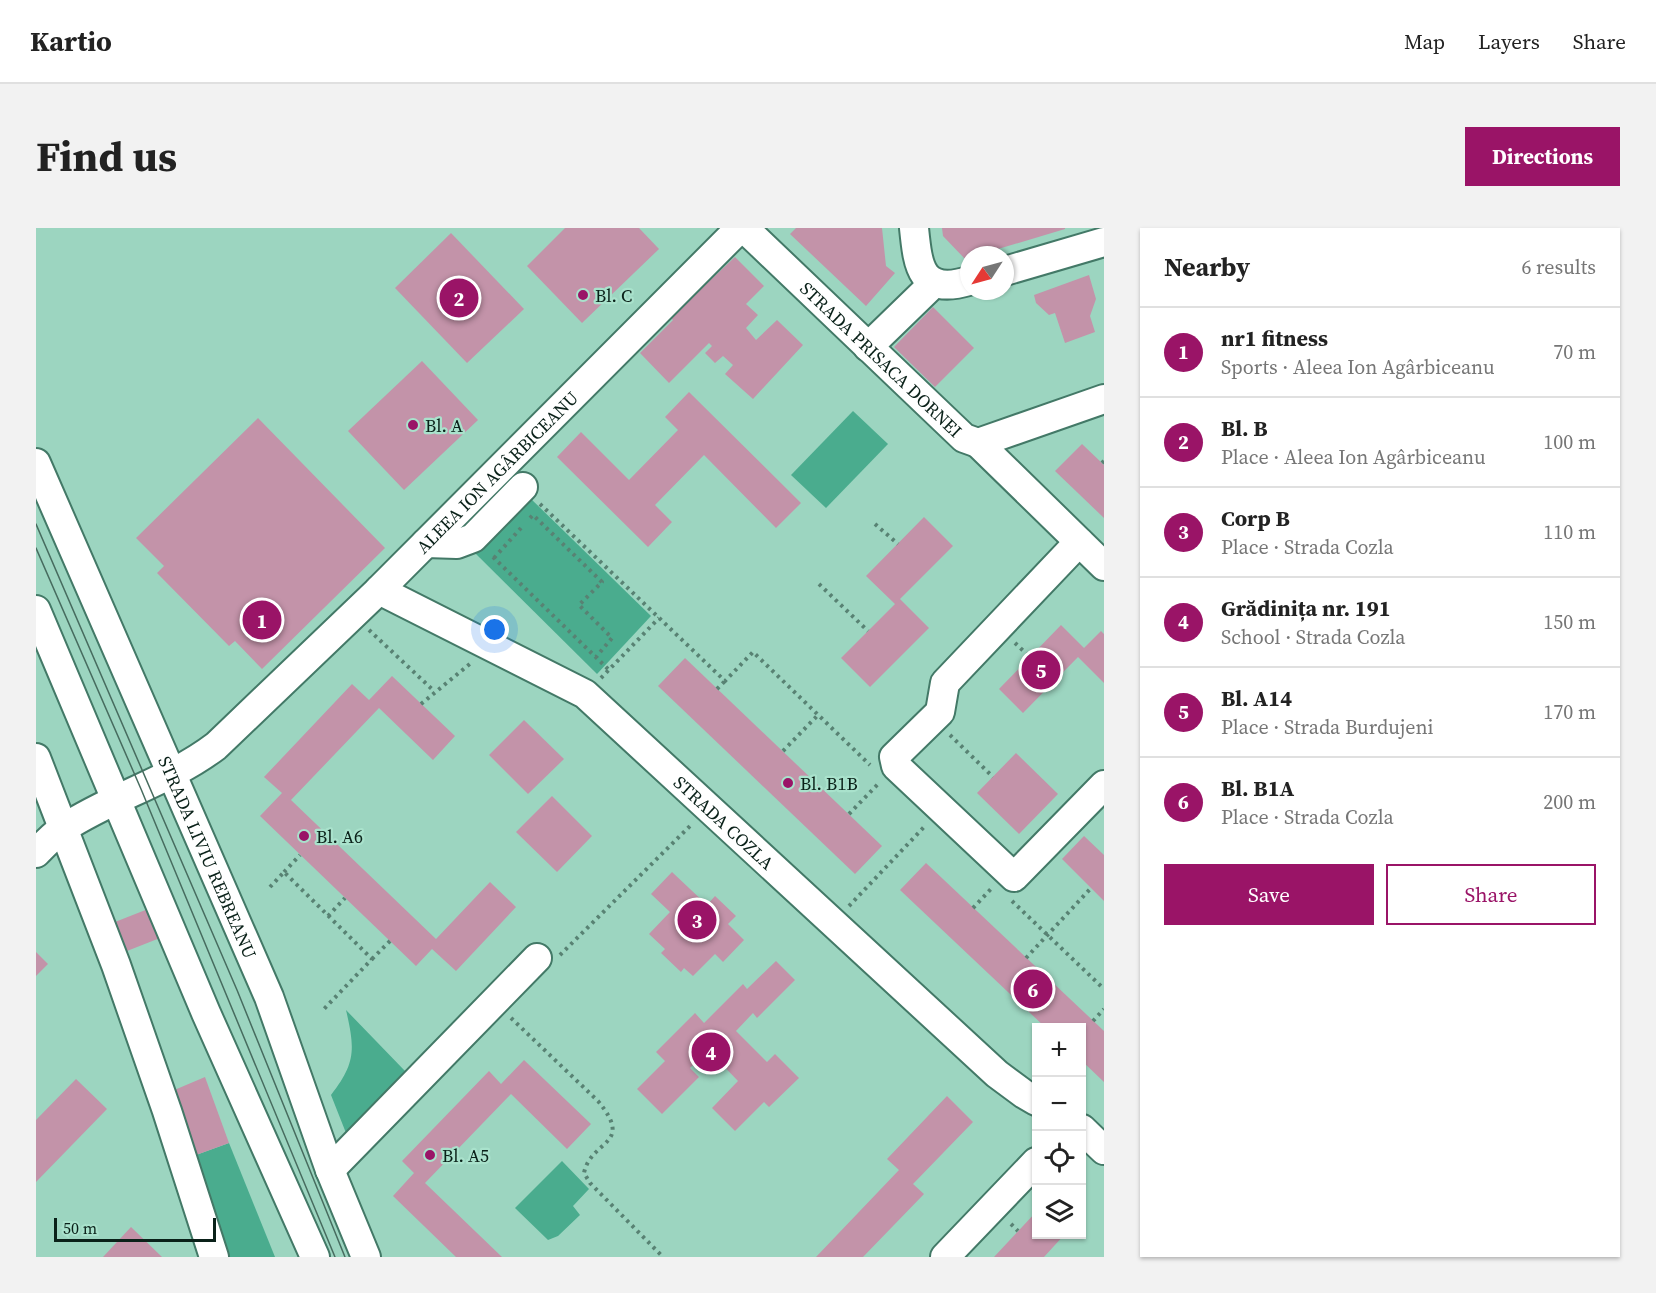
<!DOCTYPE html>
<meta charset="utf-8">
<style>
:root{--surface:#fff;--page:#f2f2f2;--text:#222;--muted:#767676;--line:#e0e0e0;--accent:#9a1467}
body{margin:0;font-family:"Source Serif 4",serif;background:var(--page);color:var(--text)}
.controls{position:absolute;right:18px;bottom:18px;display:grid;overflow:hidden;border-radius:0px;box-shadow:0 2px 4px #0004}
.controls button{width:54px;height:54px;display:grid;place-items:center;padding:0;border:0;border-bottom:2px solid var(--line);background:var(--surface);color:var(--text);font:30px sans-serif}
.compass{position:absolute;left:924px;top:18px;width:54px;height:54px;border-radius:50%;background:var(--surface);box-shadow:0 2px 4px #0004;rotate:234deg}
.scale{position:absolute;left:18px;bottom:15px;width:162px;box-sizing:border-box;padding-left:6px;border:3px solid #0a2119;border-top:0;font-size:16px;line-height:21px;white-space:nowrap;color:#0a2119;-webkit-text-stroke:4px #a9e2cc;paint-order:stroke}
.you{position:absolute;left:459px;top:402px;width:21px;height:21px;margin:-15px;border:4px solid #fff;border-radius:50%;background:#1a73e8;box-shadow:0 0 0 9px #1a73e833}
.badge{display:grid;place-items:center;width:39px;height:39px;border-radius:50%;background:var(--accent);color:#fff;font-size:20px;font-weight:700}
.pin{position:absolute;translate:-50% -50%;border:3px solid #fff;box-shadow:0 2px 6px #0006}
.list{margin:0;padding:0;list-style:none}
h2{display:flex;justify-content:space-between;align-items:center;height:78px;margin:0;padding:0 24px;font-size:26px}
h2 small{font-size:20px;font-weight:400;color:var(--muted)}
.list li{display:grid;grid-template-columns:39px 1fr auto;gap:18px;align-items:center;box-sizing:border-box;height:90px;padding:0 24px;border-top:2px solid var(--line)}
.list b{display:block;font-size:22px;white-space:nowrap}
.list p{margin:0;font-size:20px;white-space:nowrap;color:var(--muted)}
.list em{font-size:20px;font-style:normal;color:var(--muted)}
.actions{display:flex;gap:12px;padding:18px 24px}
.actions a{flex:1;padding:14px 0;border:2px solid var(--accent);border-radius:0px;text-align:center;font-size:21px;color:var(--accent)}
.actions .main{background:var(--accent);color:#fff}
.icon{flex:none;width:33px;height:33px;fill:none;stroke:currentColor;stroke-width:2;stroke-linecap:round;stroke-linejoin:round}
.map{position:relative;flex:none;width:1068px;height:1029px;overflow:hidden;border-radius:0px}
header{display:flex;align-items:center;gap:36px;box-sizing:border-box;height:84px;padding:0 30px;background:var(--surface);border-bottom:2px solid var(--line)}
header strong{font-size:28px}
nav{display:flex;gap:33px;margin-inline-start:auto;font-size:21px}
.intro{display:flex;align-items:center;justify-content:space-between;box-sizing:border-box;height:144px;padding:0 36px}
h1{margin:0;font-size:42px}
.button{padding:15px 27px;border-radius:0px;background:var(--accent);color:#fff;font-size:21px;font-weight:700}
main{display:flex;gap:36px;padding:0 36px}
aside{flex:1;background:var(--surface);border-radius:0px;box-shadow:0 2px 4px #0004}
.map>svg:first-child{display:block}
.green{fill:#4aac8e}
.building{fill:#c393a9}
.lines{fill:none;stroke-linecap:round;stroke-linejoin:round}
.minor-casing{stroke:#437967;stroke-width:32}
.path{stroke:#588273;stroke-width:4;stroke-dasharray:3 4.5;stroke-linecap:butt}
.minor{stroke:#fff;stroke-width:28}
.tram{stroke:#476c5f;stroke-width:1.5}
.poi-dot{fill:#9a1467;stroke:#a9e2cc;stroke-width:2}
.labels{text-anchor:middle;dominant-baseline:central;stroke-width:4.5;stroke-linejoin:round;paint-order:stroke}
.poi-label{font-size:18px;fill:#0a2119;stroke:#a9e2cc;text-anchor:start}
.street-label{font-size:18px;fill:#0a2119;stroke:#a9e2cc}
</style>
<header>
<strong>Kartio</strong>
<nav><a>Map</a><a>Layers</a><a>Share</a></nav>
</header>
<div class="intro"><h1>Find us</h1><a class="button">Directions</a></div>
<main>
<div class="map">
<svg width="1068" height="1029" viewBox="0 0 1068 1029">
<rect width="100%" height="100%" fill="#9cd5c0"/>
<!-- green -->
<g class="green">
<path d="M 817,183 L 852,216 L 790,280 L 755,247 Z"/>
<path d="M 492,268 L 615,388 L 561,446 L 439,325 Z"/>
<path d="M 310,782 L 369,843 L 310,905 L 295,867 C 320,835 319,821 310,782 Z"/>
<path d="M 193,915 L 239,1029 L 186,1029 L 149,931 Z"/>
<path d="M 526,933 L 553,961 L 537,978 L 544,987 L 522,1008 L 512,1012 L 479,980 Z"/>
</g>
<!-- building -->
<g class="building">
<path d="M 529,0 L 603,0 L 623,21 L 546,95 L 491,38 Z"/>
<path d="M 760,0 L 846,0 L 850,38 L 859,45 L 830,78 L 754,6 Z"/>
<path d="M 906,0 L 1029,0 L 1029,1 L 942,27 L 933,27 L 933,30 L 929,31 L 907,8 Z"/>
<path d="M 415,5 L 488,81 L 431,135 L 359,60 Z"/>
<path d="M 699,29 L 728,58 L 710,76 L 722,87 L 710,100 L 720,112 L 741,92 L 767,117 L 717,171 L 689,146 L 697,137 L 687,128 L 679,135 L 669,125 L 676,118 L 673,115 L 633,155 L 604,125 L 637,92 L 629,84 L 662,52 L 668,58 Z"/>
<path d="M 1053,47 L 1060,71 L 1054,88 L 1059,104 L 1029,115 L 1019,85 L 1013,87 L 1000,75 L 998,67 Z"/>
<path d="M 897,79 L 938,120 L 899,159 L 858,119 Z"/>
<path d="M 386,133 L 442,192 L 368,262 L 312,203 Z"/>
<path d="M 653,164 L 765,275 L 740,300 L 668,227 L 619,277 L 636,294 L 612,319 L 521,229 L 545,204 L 593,252 L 642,202 L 629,189 Z"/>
<path d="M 222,190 L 349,320 L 226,441 L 199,413 L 193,418 L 121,345 L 128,338 L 100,310 Z"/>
<path d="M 1046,216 L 1068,237 L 1068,290 L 1019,243 Z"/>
<path d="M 888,289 L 917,318 L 864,371 L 893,400 L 834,459 L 805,430 L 859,376 L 830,348 Z"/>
<path d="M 1025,397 L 1048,420 L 1065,403 L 1068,406 L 1068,455 L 1042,429 L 987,485 L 963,461 Z"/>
<path d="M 649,430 L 846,618 L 819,646 L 622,458 Z"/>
<path d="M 356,448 L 419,508 L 397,532 L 343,480 L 255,572 L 400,711 L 454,654 L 480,679 L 420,743 L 396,721 L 380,738 L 224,588 L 246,565 L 228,549 L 316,456 L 333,472 Z"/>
<path d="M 488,492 L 528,531 L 492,566 L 453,527 Z"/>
<path d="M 980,525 L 1022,566 L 983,606 L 941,565 Z"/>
<path d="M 516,568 L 556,608 L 521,644 L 480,604 Z"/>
<path d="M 1048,608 L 1068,627 L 1068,673 L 1026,631 Z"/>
<path d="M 890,635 L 1068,803 L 1068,854 L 1046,833 L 1046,800 L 1010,800 L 864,662 Z"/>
<path d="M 636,644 L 671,677 L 679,668 L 700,688 L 692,696 L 708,712 L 687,734 L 679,726 L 657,748 L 648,740 L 645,744 L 625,725 L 629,721 L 613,706 L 634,684 L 615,666 Z"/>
<path d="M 112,681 L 124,710 L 91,723 L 79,694 Z"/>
<path d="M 0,724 L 12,736 L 0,748 Z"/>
<path d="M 740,733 L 759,752 L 721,790 L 717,785 L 700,803 L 731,834 L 739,826 L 763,850 L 733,879 L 728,874 L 699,903 L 676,880 L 702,853 L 672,822 L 654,840 L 663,849 L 626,886 L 601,861 L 629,833 L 620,824 L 659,785 L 668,795 L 707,756 L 711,761 Z"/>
<path d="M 488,832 L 555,896 L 531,921 L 475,866 L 389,955 L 466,1029 L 420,1029 L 357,968 L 378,945 L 366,933 L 453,843 L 465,856 Z"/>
<path d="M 169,849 L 193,915 L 160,927 L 136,863 Z"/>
<path d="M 40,851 L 71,881 L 0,954 L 0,892 Z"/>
<path d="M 911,868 L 937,894 L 877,956 L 888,966 L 827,1029 L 780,1029 L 863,942 L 851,931 Z"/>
<path d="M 1000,984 L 1000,1006 L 1029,1006 L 1008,1029 L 958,1029 Z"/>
<path d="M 95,999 L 126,1029 L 67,1029 Z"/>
</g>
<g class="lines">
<defs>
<g id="minor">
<path id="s1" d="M 708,0 L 928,210 L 942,215 L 1068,171"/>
<path d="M 878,0 C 882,40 885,67 933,53"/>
<path d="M 969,43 L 1068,14"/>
<path d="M 832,119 L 897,56"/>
<path d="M 942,215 L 1068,338"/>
<path id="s2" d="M 0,235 L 233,769 L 294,942 L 330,1029"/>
<path d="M 1043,314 L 909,455 L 904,484 L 858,529 L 860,538 L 978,649 L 1068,557"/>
<path d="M 390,315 L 421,316 L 437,310 L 487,259"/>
<path id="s3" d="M 343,362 L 549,466 L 961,846 L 988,866 L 1000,873"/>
<path d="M 0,382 L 170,785 L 279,1029"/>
<path d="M 0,530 L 80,737 L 131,883 L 178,1029"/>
<path id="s4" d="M 0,625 C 9,616 18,606 28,600 C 77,568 134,553 180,518 L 343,362 L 704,0"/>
<path d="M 1046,901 L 1068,922"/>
<path d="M 294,942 L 501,730"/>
<path d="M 909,1029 L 1000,934"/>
</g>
</defs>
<!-- minor casing -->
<use href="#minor" class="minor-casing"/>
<!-- path -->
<g class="path">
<path d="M 1066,235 L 1068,233"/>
<path d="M 504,276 L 689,453 L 717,424 L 834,537"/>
<path d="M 494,290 L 497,287 L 566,354 L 543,377 L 576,410 L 560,429"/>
<path d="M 839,296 L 862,316"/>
<path d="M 457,329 L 573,442"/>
<path d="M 458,330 L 485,300"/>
<path d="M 783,356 L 832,403"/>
<path d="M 333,402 L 398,463"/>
<path d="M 979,415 L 994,429"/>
<path d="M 565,450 L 623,390"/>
<path d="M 681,461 L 689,453"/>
<path d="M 385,476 L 435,435"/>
<path d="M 914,507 L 957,549"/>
<path d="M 747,523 L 782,487"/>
<path d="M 813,586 L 843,555"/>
<path d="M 248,644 L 264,627"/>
<path d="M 234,659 L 248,644 L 336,731 L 287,782"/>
<path d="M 976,673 L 1068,761"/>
<path d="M 813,678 L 889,598"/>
<path d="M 937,680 L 955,661"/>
<path d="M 292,688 L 309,670"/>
<path d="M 524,727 L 655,597"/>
<path d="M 990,730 L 1055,660"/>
<path d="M 336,731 L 354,713"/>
<path d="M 475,790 L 562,873 C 599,918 555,911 548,945 L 554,955 L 627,1029"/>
<path d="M 1057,793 L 1068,781"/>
<path d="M 975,996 L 982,1003"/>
</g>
<!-- minor -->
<use href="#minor" class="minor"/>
<!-- tram -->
<g class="tram">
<path d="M 0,296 L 201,762 L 309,1029"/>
<path d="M 0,320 L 105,561 L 299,1029"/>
</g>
</g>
<!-- markers -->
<g class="poi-dot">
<circle cx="547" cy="67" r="6"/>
<circle cx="377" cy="197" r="6"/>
<circle cx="752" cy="555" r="6"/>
<circle cx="268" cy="608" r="6"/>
<circle cx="394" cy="927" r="6"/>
</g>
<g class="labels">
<!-- poi labels -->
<g class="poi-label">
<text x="559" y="67">Bl. C</text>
<text x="389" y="197">Bl. A</text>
<text x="764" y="555">Bl. B1B</text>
<text x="280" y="608">Bl. A6</text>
<text x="406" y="927">Bl. A5</text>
</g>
<!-- street labels -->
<g class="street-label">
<text stroke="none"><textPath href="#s1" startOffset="190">STRADA PRISACA DORNEI</textPath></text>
<text stroke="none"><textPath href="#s4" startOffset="603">ALEEA ION AGÂRBICEANU</textPath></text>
<text stroke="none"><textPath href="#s3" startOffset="420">STRADA COZLA</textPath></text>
<text stroke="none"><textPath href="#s2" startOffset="430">STRADA LIVIU REBREANU</textPath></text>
</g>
</g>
</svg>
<div class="controls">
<button>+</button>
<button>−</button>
<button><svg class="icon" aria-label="locate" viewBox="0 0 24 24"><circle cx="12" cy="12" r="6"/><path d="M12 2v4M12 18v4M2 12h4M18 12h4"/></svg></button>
<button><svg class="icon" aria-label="layers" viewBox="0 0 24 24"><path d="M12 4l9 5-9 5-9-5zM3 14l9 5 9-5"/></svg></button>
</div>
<svg class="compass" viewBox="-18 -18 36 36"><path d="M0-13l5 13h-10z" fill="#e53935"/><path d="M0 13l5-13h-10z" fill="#767676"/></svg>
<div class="scale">50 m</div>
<div class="you"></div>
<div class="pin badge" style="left:226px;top:392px">1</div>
<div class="pin badge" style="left:423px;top:70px">2</div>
<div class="pin badge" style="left:661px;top:692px">3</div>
<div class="pin badge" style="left:675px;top:824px">4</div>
<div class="pin badge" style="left:1005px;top:442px">5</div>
<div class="pin badge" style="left:997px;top:761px">6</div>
</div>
<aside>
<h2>Nearby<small>6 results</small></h2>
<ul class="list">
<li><span class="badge">1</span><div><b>nr1 fitness</b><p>Sports · Aleea Ion Agârbiceanu</p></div><em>70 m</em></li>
<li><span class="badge">2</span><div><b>Bl. B</b><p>Place · Aleea Ion Agârbiceanu</p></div><em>100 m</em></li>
<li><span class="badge">3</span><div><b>Corp B</b><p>Place · Strada Cozla</p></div><em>110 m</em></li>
<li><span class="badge">4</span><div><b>Grădinița nr. 191</b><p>School · Strada Cozla</p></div><em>150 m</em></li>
<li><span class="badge">5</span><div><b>Bl. A14</b><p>Place · Strada Burdujeni</p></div><em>170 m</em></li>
<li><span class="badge">6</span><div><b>Bl. B1A</b><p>Place · Strada Cozla</p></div><em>200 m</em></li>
</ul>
<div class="actions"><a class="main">Save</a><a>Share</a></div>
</aside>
</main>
